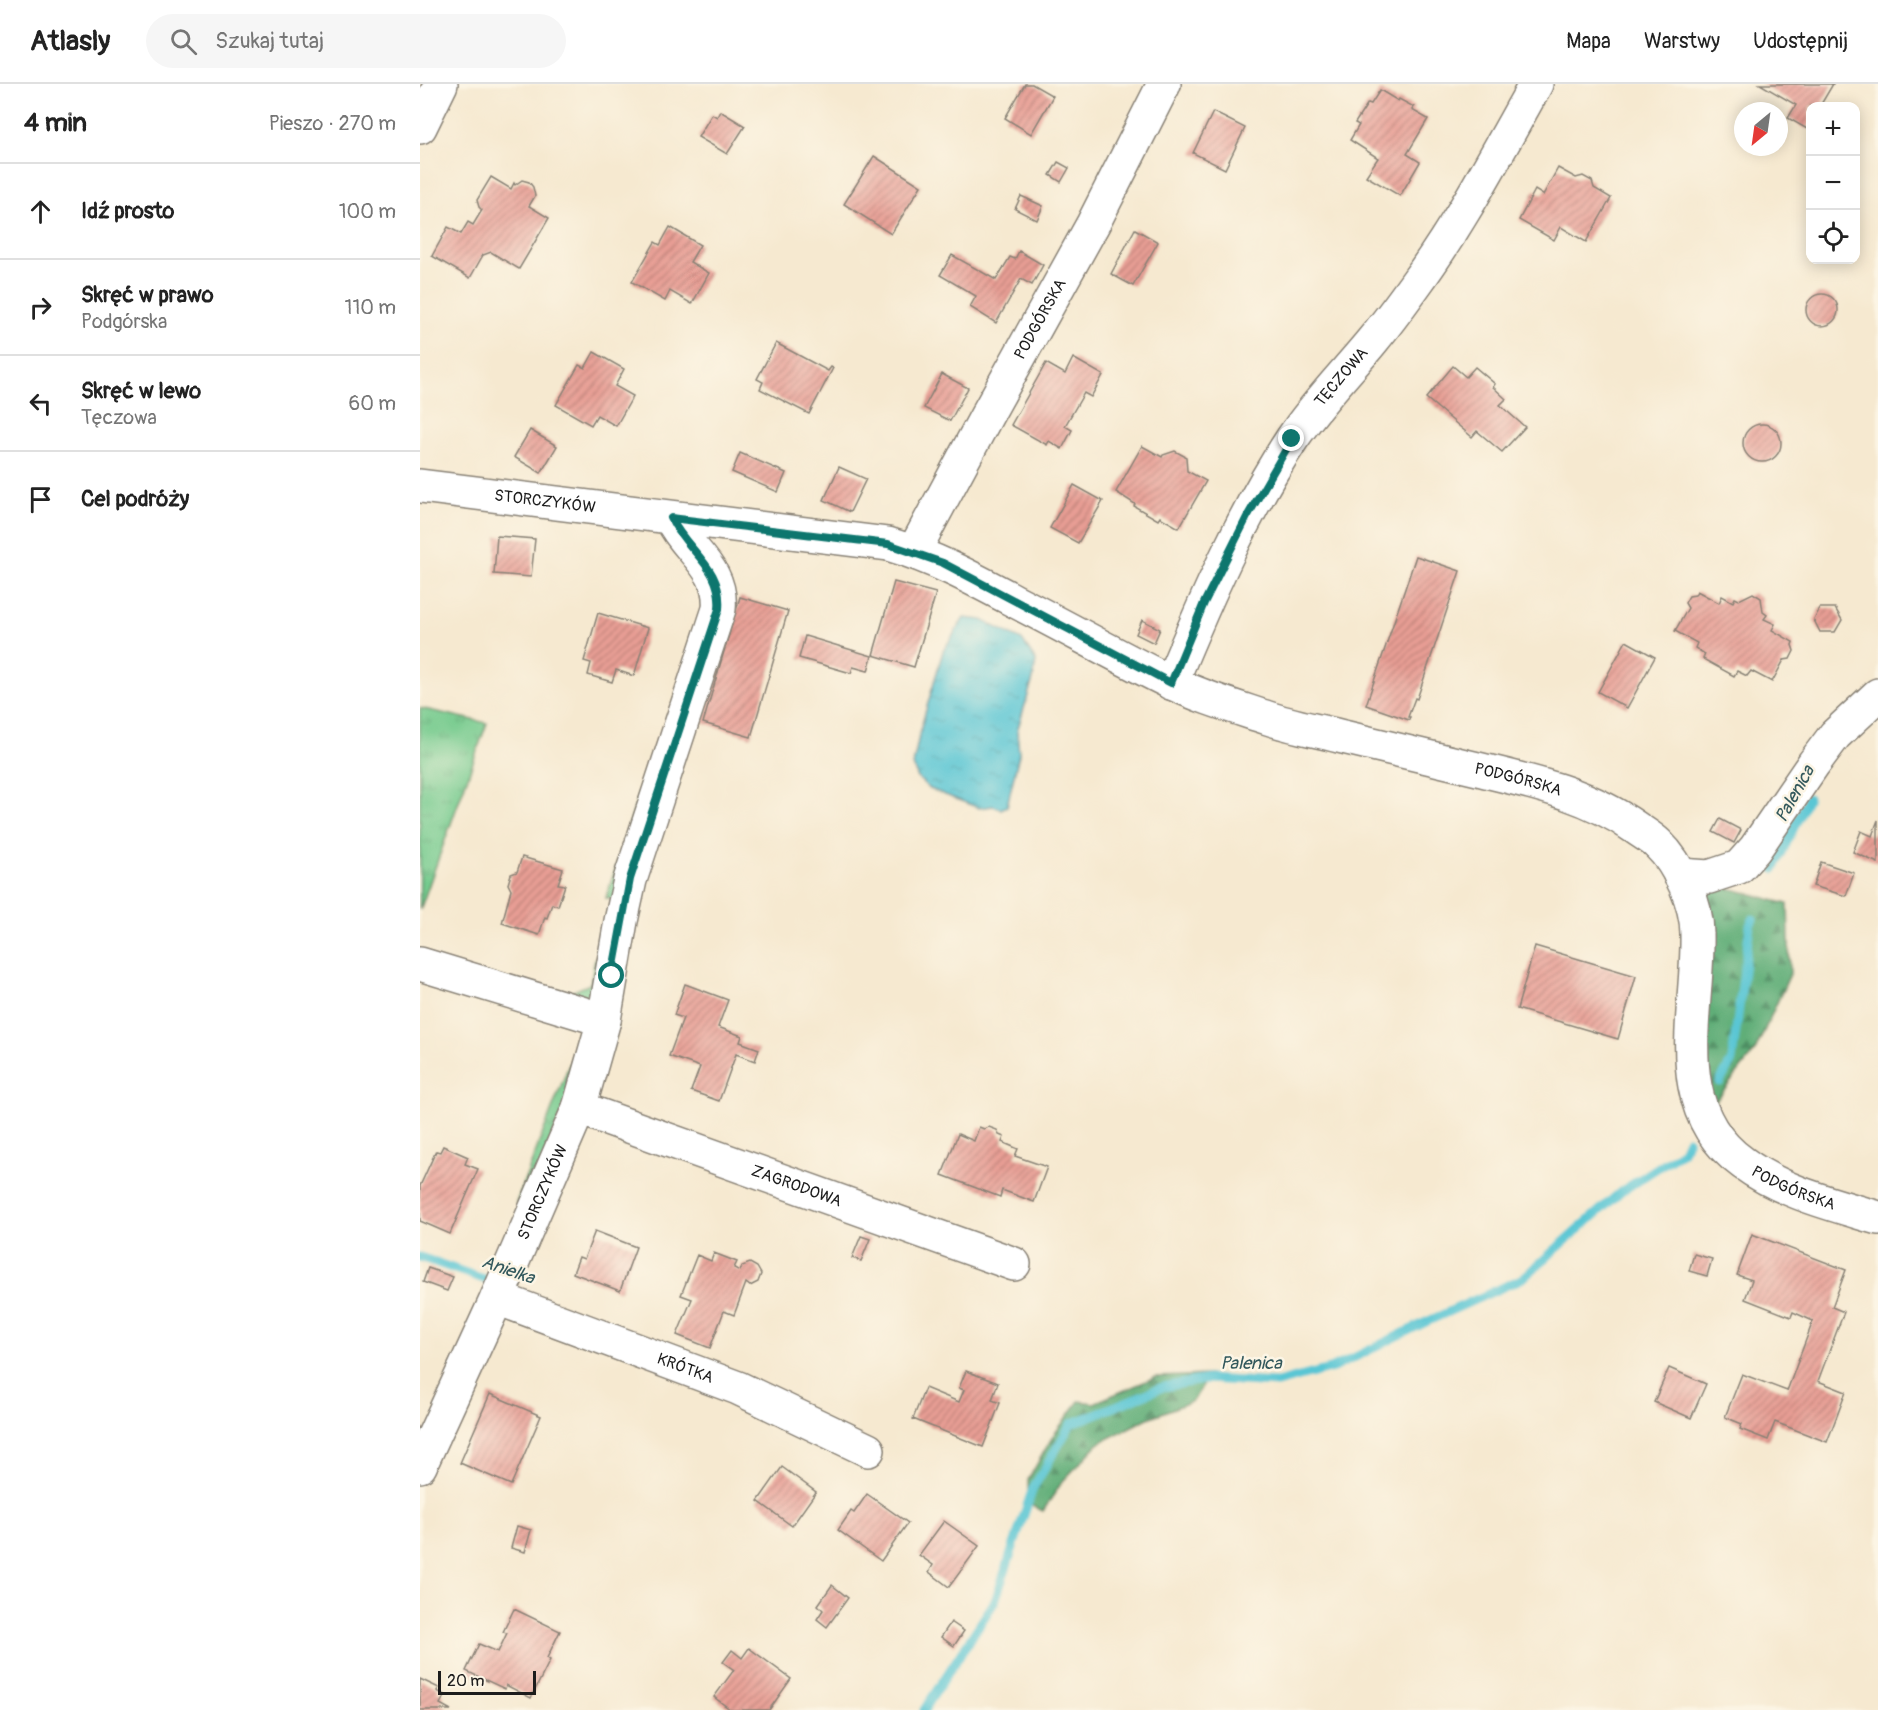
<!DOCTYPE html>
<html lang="pl">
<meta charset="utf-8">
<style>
:root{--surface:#fff;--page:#f6f6f6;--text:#222;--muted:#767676;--line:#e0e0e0}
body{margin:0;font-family:Pangolin,sans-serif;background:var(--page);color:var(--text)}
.controls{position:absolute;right:18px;top:18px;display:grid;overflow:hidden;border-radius:12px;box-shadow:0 3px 15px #0003}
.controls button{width:54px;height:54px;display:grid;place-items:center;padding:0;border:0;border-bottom:2px solid var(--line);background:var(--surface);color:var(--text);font:30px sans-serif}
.compass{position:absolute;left:1314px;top:18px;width:54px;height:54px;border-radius:50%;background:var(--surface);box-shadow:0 3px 15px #0003;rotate:209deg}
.scale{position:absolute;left:18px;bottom:15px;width:98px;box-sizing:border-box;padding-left:6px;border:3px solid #1c1c1c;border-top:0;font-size:16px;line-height:21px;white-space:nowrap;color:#1c1c1c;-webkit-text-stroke:4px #fcf5e5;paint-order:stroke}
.stop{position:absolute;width:18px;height:18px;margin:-14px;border:4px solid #0f766e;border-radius:50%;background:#fff}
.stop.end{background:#0f766e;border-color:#fff;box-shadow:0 2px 6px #0008}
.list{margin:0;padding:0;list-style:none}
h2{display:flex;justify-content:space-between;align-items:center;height:78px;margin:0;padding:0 24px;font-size:26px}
h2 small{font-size:20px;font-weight:400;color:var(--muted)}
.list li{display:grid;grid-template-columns:39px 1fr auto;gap:18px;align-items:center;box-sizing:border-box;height:96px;padding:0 24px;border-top:2px solid var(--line)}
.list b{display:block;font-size:22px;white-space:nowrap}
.list p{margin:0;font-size:20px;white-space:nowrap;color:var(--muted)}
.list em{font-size:20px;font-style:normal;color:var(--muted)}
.icon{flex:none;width:33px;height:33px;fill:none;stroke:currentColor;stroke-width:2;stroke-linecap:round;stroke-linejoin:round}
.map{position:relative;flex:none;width:1458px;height:1626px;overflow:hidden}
header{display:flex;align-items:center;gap:36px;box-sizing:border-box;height:84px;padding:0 30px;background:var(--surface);border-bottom:2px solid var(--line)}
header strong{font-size:28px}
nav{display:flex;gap:33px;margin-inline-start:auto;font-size:21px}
.search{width:420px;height:54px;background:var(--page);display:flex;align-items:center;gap:15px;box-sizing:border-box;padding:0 21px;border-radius:33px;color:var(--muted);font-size:22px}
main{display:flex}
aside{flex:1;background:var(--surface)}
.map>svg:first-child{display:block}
.grass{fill:url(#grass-tufts);stroke:#487354;stroke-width:1.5}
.forest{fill:url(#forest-firs);stroke:#3e654a;stroke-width:1.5}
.water{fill:url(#water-ripples);stroke:#3b7178;stroke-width:1.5}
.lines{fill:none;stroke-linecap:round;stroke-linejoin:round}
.stream{stroke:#5ac6d4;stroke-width:9}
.building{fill:url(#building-hatch)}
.minor-casing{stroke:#898276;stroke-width:36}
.minor{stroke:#fff;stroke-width:33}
.route{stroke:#0f766e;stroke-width:8}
.labels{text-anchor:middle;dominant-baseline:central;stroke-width:5;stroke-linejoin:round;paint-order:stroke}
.street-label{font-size:16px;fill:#1c1c1c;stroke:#fcf5e5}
.water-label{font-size:18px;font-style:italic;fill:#32585c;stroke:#fcf5e5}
</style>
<header>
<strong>Atlasly</strong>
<div class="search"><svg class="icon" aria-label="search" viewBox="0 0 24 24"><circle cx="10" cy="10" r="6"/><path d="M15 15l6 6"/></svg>Szukaj tutaj</div>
<nav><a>Mapa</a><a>Warstwy</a><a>Udostępnij</a></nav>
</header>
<main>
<aside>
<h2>4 min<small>Pieszo · 270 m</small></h2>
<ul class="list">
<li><svg class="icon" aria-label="ahead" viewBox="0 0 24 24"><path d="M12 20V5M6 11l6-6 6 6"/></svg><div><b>Idź prosto</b></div><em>100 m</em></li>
<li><svg class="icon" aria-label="right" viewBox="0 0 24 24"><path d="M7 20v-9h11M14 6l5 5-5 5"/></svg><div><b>Skręć w prawo</b><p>Podgórska</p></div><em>110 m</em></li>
<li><svg class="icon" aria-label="left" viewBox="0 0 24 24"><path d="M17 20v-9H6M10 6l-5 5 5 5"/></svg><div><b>Skręć w lewo</b><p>Tęczowa</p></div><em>60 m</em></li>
<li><svg class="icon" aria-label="arrive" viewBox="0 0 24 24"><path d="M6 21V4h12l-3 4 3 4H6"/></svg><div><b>Cel podróży</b></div></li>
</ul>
</aside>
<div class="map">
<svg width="1458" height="1626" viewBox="0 0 1458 1626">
<defs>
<pattern id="grass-tufts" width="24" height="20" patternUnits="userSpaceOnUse" patternTransform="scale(1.5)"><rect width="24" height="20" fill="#75ca8d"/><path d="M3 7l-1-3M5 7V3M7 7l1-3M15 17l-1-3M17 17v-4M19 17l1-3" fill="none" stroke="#65ad79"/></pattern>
<pattern id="forest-firs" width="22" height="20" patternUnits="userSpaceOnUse" patternTransform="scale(1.5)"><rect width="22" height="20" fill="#60ae78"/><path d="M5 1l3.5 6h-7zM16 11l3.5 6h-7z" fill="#4e8d62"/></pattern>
<pattern id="water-ripples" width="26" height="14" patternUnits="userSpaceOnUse" patternTransform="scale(1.5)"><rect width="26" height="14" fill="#5ac6d4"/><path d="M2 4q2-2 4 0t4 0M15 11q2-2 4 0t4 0" fill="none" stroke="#4eaab5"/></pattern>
<pattern id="building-hatch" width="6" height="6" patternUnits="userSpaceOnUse" patternTransform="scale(1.5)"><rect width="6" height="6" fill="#e89e94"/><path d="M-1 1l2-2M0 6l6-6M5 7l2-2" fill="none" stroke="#bb8078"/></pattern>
</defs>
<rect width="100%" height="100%" fill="#fcf5e5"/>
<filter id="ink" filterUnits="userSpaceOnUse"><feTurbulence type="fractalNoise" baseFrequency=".0167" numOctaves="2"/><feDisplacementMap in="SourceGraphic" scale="12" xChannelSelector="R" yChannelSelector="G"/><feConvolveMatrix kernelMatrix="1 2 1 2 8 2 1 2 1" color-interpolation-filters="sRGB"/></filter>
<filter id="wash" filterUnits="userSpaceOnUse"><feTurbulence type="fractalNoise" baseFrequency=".008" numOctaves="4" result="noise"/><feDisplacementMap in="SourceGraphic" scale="24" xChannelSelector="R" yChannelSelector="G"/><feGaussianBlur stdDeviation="1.35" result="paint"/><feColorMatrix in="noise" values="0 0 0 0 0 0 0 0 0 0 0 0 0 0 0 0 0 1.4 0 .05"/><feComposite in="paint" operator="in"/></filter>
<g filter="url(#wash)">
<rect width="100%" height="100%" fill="#f6e9d0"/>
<!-- grass -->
<g class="grass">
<path d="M 0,624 L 67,639 L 0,826 Z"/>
<path d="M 226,687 L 233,692 L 196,816 L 186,814 Z"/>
<path d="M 175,874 L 187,875 L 181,907 L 166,913 L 147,910 L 170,900 Z"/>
<path d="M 162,947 L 174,947 L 109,1113 L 96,1119 Z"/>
</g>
<!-- forest -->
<g class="forest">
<path d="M 1273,800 L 1294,800 L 1368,820 L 1370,890 L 1335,967 L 1294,1019 L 1281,991 Z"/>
<path d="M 789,1291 L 773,1317 L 728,1334 L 679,1359 L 642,1398 L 623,1427 L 608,1420 L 608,1396 L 633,1352 L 659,1317 L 674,1319 L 736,1293 Z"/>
</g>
<!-- water -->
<path class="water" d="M 544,534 L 562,536 L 602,556 L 616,577 L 613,595 L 597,647 L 599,670 L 587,722 L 581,725 L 573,722 L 559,724 L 510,705 L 498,694 L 493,681 L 500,647 L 523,567 Z"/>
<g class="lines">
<!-- stream -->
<g class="stream">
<path d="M 1354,785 L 1388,714"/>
<path d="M 1300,998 L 1312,976 L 1330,841 L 1333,835"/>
<path d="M 0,1173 L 78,1200"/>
<path d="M 504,1626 L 575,1517 L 613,1404 L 651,1340 L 743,1303 L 788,1295 L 857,1299 L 913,1284 L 1004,1239 L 1103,1194 L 1202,1107 L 1263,1067 L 1268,1056"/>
</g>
</g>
<g id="blocks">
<!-- building -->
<g class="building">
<path d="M 605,0 L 612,0 L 633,12 L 611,50 L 585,34 Z"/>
<path d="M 1340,0 L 1413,0 L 1400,22 L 1390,22 L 1390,39 L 1387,45 L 1368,34 L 1376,21 Z"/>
<path d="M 960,6 L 978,17 L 979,15 L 994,23 L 992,26 L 1008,35 L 987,70 L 1000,78 L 980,112 L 946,92 L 958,74 L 930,56 L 939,41 L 935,39 L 948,19 L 951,20 Z"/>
<path d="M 300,27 L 325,42 L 307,70 L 278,53 L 292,30 L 297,33 Z"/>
<path d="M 793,28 L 825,44 L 805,85 L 773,69 Z"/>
<path d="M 454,72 L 501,102 L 471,150 L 424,120 Z"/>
<path d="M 638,78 L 649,84 L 641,98 L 630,91 Z"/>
<path d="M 1138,84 L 1156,94 L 1163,92 L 1172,97 L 1174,104 L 1191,114 L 1166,158 L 1141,143 L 1134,156 L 1099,136 L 1115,106 L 1123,111 Z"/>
<path d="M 71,93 L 91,105 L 94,99 L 95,101 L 102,96 L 109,98 L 113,103 L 115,112 L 109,122 L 129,134 L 99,185 L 71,168 L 63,171 L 50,194 L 12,172 L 28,143 L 41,150 L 48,138 L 53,141 L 62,126 L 59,123 L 57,116 Z"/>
<path d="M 601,112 L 623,122 L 617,136 L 595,125 Z"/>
<path d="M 250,143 L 280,161 L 270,178 L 289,189 L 272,220 L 250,207 L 245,217 L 212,198 L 235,158 L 240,161 Z"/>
<path d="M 715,145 L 738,158 L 713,202 L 691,190 Z"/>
<path d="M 599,167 L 623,181 L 612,201 L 601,195 L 576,239 L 550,223 L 556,212 L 520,191 L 532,171 L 576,196 L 590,173 L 595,175 Z"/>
<circle cx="1402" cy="226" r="16"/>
<path d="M 356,259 L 408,287 L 411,283 L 413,284 L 389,330 L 340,305 L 343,298 L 337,295 Z"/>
<path d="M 174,268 L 204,285 L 195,302 L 213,312 L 196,342 L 177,331 L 171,341 L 136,321 L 159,281 L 165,284 Z"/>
<path d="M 653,274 L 683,291 L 671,313 L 664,309 L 645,342 L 652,346 L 642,365 L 629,357 L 627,361 L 591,341 L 626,279 L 645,290 Z"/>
<path d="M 1033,282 L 1046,293 L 1055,283 L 1075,300 L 1073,303 L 1086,315 L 1080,321 L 1105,343 L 1082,368 L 1057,347 L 1052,353 L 1006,314 Z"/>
<path d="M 522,290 L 548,304 L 530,337 L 504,324 Z"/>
<circle cx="1342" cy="359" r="19"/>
<path d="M 110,346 L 137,362 L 121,389 L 94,373 Z"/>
<path d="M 722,362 L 742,373 L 743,371 L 755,367 L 766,373 L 767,387 L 786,397 L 759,444 L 740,433 L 738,436 L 714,422 L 715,420 L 696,408 Z"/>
<path d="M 320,369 L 366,389 L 358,408 L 312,388 Z"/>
<path d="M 419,383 L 446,395 L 430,428 L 404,416 Z"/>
<path d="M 654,401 L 683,417 L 658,459 L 630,444 Z"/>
<path d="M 77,452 L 115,455 L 111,493 L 74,490 Z"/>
<path d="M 996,472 L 1040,487 L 997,615 L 995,614 L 988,633 L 990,633 L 989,636 L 946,621 Z"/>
<path d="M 474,498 L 516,509 L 494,583 L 453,571 Z"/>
<path d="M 1277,507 L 1299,519 L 1302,512 L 1313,518 L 1315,514 L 1319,516 L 1333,509 L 1341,514 L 1343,528 L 1347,531 L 1344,535 L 1355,540 L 1352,546 L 1373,558 L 1372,561 L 1374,567 L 1370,575 L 1364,576 L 1352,598 L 1331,587 L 1327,592 L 1317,587 L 1314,592 L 1283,575 L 1285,570 L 1275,564 L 1277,559 L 1255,547 L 1268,524 L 1265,519 L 1269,512 L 1275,511 Z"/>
<path d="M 320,513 L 368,527 L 331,653 L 283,639 Z"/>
<path d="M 1400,524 L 1415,524 L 1422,536 L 1415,548 L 1400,548 L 1394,536 Z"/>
<path d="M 178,529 L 228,544 L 214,592 L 196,586 L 192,598 L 168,591 L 171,579 L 164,577 Z"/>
<path d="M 722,536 L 740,545 L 734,559 L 716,550 Z"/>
<path d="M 385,552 L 452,572 L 448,587 L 433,583 L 431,589 L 379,574 Z"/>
<path d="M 1206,557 L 1235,573 L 1207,624 L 1178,608 Z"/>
<path d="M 1300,735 L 1321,746 L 1314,759 L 1293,748 Z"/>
<path d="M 1458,736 L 1458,779 L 1433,768 L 1441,747 L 1452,752 Z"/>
<path d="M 102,773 L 143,785 L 138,800 L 145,801 L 138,822 L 132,820 L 127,834 L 125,833 L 119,851 L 82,839 L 91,806 L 88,800 L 91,790 L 97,788 Z"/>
<path d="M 1401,778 L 1434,789 L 1426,812 L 1393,802 Z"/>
<path d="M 1115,862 L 1216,892 L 1198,955 L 1097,925 Z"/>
<path d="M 265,900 L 308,916 L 298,943 L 322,952 L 320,958 L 339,965 L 335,977 L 316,970 L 299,1017 L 271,1007 L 280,983 L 249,972 L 263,934 L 254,931 Z"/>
<path d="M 559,1043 L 564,1045 L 569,1043 L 577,1046 L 579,1051 L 584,1053 L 582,1058 L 598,1065 L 595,1072 L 627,1083 L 614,1118 L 582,1106 L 580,1113 L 522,1091 L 538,1050 L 554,1057 Z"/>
<path d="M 23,1062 L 48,1073 L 45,1080 L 58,1085 L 30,1150 L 0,1137 L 0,1102 L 16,1067 L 20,1068 Z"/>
<path d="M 175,1147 L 216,1163 L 200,1207 L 153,1189 L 159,1173 L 164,1175 Z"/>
<path d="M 1332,1150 L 1426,1186 L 1412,1223 L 1424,1228 L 1398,1297 L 1426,1308 L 1407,1358 L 1355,1338 L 1348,1356 L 1320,1345 L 1322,1340 L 1305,1333 L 1322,1290 L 1367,1307 L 1393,1237 L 1373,1228 L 1371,1233 L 1325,1215 L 1332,1196 L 1317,1191 Z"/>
<path d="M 441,1152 L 450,1155 L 441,1177 L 432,1174 Z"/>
<path d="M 294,1169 L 317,1178 L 314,1184 L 320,1187 L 322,1182 L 330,1179 L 337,1183 L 341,1190 L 338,1198 L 330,1202 L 326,1199 L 314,1231 L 304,1227 L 290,1264 L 257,1251 L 272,1215 L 261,1211 L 277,1171 L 291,1177 Z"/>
<path d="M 1274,1170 L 1292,1175 L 1287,1192 L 1269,1187 Z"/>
<path d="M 8,1184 L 33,1193 L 27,1207 L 3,1198 Z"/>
<path d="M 1249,1284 L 1286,1300 L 1271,1334 L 1234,1318 Z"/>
<path d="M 546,1287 L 578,1299 L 572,1316 L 580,1319 L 563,1363 L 493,1335 L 505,1304 L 539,1318 L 544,1306 L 539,1304 Z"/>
<path d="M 70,1310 L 121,1332 L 91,1401 L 40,1379 Z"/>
<path d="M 362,1383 L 396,1408 L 372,1442 L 338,1417 Z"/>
<path d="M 447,1410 L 488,1439 L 461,1477 L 418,1446 L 431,1427 L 434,1429 Z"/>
<path d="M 524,1437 L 559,1462 L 529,1503 L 509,1488 L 513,1481 L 499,1471 Z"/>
<path d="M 97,1442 L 111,1446 L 105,1468 L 91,1464 Z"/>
<path d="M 412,1501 L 428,1514 L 407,1543 L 397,1535 L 403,1526 L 398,1521 Z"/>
<path d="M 94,1525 L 140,1547 L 127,1574 L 130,1576 L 111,1614 L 86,1601 L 85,1605 L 46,1587 L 59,1560 L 78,1568 L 87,1549 L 83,1548 Z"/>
<path d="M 531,1538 L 544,1547 L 534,1562 L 521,1553 Z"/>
<path d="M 329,1564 L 371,1595 L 349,1626 L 311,1626 L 294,1613 L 314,1586 L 303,1578 L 312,1566 L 322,1574 Z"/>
<path d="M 0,1595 L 19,1604 L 17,1607 L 25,1611 L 20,1620 L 31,1626 L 0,1626 Z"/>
</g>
</g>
</g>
<g filter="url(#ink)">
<use href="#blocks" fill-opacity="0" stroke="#898276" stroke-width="1.5"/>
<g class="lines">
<defs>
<g id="minor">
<path d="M 0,43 L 21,0"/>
<path id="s1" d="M 0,402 L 468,460 C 515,474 552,494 595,517 C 646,543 697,572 748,597 C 780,613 815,623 848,634 C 871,642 896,646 919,652 C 967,663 1014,675 1062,686 C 1116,699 1170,711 1216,744 C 1223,749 1232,754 1238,760 C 1259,780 1277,820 1277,850 C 1279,928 1246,1024 1323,1079 C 1362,1108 1412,1120 1458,1134"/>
<path id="s2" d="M 494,467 L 567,331 L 673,140 L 744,0"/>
<path id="s3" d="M 751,599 C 785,517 823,429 872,355 C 896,319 926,289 953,256 C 967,239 981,220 994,202 C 1041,138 1077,69 1116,0"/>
<path d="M 1260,791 L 1289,793 L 1319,783 L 1335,765 L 1394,679 L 1415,651 L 1458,611"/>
<path d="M 0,880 L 184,936"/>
<path id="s4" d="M 159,1024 L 594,1180"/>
<path id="s5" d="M 77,1214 L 318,1304 L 448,1366"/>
<path id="s6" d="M 0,1382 L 77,1214 L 159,1024 L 184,936 L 201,837 L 210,796 L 299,525 C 303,483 267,468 251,434"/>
</g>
</defs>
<!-- minor casing -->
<use href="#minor" class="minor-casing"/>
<!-- minor -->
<use href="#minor" class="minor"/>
</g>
</g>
<g class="lines" filter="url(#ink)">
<!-- route -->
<path class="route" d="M 192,892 L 210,795 L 299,525 C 303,483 267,468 251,434 L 468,460 L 523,479 L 751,599 L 784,519 L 827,433 L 872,355"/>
</g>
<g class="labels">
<!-- street labels -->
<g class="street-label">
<text stroke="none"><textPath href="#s2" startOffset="264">PODGÓRSKA</textPath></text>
<text stroke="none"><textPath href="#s3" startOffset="352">TĘCZOWA</textPath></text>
<text stroke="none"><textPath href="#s1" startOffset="126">STORCZYKÓW</textPath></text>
<text stroke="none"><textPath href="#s1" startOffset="1148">PODGÓRSKA</textPath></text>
<text stroke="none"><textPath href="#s4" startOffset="231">ZAGRODOWA</textPath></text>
<text stroke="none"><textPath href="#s1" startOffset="1706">PODGÓRSKA</textPath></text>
<text stroke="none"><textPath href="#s6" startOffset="300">STORCZYKÓW</textPath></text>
<text stroke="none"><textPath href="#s5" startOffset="201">KRÓTKA</textPath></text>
</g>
<!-- water labels -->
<g class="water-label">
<text transform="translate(1375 710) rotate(-61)">Palenica</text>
<text transform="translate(88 1186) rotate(19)">Anielka</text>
<text x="831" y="1279">Palenica</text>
</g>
</g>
</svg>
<div class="controls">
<button>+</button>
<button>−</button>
<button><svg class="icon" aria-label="locate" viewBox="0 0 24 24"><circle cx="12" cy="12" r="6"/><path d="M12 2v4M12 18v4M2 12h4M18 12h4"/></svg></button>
</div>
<svg class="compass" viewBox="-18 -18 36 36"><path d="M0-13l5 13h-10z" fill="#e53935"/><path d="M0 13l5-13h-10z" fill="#767676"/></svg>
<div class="scale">20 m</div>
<div class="stop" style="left:192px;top:892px"></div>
<div class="stop end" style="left:872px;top:355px"></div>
</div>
</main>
